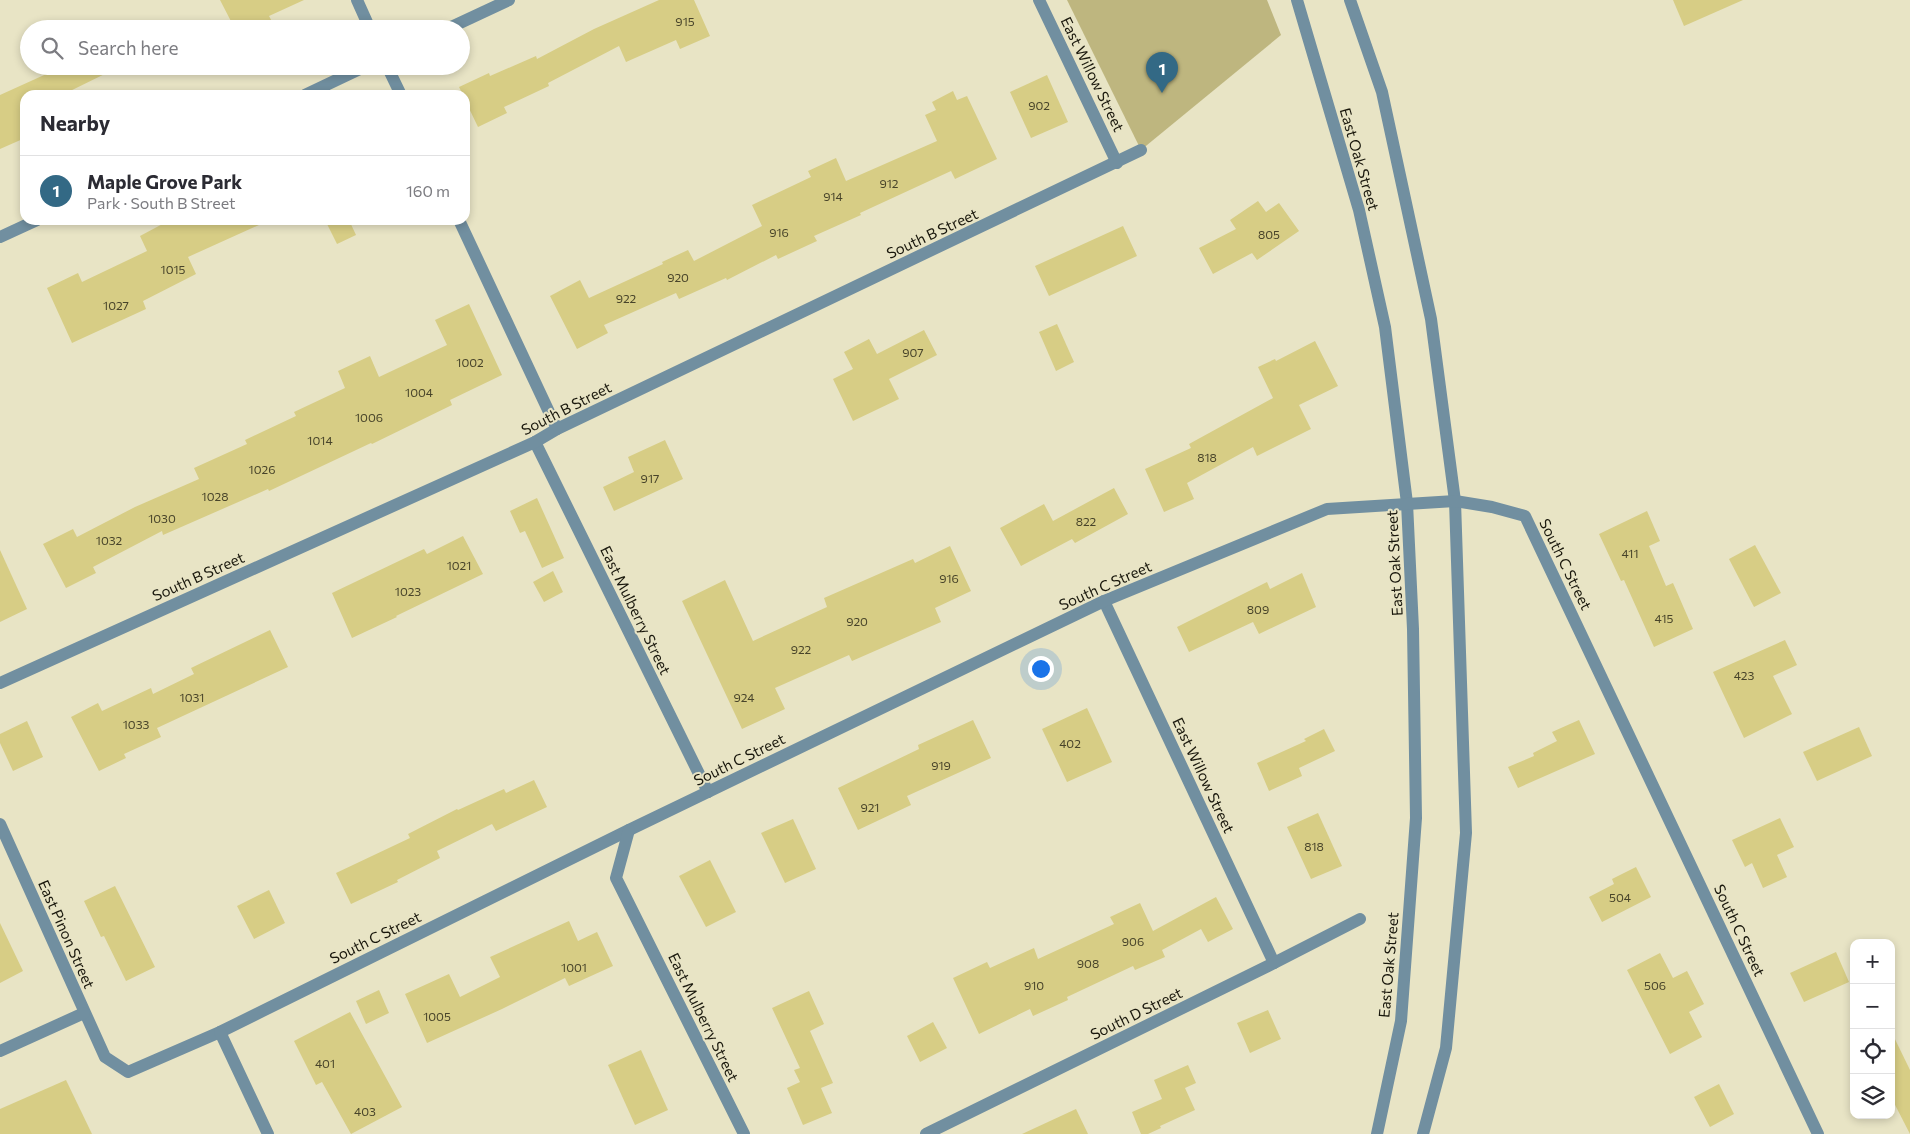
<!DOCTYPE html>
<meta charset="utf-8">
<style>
:root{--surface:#fff;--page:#f2f2f3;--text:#2b2b33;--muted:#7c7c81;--line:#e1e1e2;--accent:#336985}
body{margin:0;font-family:Commissioner,sans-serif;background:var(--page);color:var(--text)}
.controls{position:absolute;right:15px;bottom:15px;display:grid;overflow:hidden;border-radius:10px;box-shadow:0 2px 8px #0003}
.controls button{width:45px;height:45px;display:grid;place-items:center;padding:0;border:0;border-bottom:1px solid var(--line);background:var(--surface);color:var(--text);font:25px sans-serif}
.you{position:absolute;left:1040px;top:668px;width:18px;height:18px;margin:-12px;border:4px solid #fff;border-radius:50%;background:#1a73e8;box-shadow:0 0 0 8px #1a73e833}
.badge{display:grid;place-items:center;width:32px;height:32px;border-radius:50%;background:var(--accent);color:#fff;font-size:16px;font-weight:700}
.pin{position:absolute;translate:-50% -41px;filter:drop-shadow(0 1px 2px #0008)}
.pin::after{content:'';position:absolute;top:26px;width:18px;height:15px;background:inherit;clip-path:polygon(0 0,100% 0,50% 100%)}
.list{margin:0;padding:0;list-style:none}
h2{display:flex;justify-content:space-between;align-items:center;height:65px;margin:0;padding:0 20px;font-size:21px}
h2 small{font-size:16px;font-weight:400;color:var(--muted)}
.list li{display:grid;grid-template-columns:32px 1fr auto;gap:15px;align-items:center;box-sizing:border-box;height:70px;padding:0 20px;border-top:1px solid var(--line)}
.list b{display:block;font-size:19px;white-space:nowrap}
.list p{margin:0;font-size:16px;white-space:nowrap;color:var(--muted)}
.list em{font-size:16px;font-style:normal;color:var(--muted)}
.icon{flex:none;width:28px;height:28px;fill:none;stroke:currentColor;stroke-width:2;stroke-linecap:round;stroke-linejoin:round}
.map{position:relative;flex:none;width:1910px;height:1134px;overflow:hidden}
.search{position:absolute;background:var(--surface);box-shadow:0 2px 8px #0003;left:20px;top:20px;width:450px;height:55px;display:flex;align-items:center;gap:12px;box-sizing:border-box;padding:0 18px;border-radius:28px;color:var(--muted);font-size:19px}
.panel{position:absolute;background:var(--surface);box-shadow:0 2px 8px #0003;left:20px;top:90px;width:450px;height:135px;border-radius:15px}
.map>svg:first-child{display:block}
.green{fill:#beb67f}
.building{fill:#d7cd85}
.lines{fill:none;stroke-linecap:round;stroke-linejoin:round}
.minor{stroke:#718fa0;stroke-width:12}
.labels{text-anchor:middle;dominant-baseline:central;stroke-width:4;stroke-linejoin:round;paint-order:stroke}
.number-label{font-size:12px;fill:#48442a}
.street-label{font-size:15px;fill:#19170c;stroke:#e8e4c5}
</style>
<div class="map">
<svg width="1910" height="1134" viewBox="0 0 1910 1134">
<rect width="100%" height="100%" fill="#e8e4c5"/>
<!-- green -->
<path class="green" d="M 1067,0 L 1267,0 L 1281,35 L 1141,150 Z"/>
<!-- building -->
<g class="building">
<path d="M 220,0 L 304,0 L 269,16 L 276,29 L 235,29 Z"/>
<path d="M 659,0 L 694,0 L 710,36 L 680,49 L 676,40 L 626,62 L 619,46 L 548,83 L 549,86 L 504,107 L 507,113 L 478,127 L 465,100 L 465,95 L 463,95 L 459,87 L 489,73 L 490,76 L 536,56 L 537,59 L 594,29 Z"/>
<path d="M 1673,0 L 1743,0 L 1684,26 Z"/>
<path d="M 64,66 L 121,66 L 62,95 L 25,95 L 25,138 L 0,149 L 0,95 Z"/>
<path d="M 1047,75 L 1068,122 L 1031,138 L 1010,92 Z"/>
<path d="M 953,91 L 957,100 L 967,96 L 997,159 L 955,179 L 951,171 L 860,213 L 861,215 L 814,236 L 817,241 L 778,259 L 776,255 L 727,280 L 726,278 L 679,299 L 676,293 L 604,325 L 608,333 L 577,349 L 550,296 L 580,280 L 589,298 L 663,264 L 662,262 L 688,250 L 694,261 L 762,226 L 752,205 L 811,177 L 808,171 L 836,158 L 846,181 L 937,141 L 925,115 L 936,110 L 932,102 Z"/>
<path d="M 1258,201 L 1266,212 L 1279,203 L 1299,231 L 1257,260 L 1252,253 L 1213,274 L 1199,248 L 1236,229 L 1230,220 Z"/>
<path d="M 170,220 L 270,220 L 188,257 L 196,274 L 143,301 L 146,309 L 72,343 L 47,288 L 78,273 L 82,282 L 147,251 L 140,236 Z"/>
<path d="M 325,220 L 349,220 L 356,235 L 337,244 Z"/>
<path d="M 1123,226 L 1137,256 L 1049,296 L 1035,266 Z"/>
<path d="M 469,304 L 502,375 L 450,400 L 452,405 L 372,444 L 371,443 L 269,491 L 268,489 L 163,535 L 162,531 L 93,567 L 96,573 L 66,588 L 43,544 L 73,529 L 77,537 L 135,507 L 199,479 L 194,468 L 247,444 L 245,440 L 296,416 L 294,412 L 345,388 L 338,371 L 370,356 L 379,377 L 447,345 L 435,320 Z"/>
<path d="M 1057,324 L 1074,362 L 1056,371 L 1039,332 Z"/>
<path d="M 924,330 L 937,355 L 889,379 L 899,399 L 853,421 L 833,379 L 853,369 L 844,352 L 869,339 L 877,354 Z"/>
<path d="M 1315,341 L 1338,386 L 1299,405 L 1311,429 L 1257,456 L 1253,447 L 1187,483 L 1194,499 L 1164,512 L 1145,469 L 1191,448 L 1189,444 L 1273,398 L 1258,367 L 1275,359 L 1276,361 Z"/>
<path d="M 665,440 L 683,479 L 614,511 L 603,487 L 634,472 L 628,457 Z"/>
<path d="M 1114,488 L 1128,514 L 1075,543 L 1072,539 L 1021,566 L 1000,528 L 1044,504 L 1053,521 Z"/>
<path d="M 537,498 L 564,558 L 542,568 L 525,531 L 520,533 L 510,511 Z"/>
<path d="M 1647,511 L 1660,541 L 1649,546 L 1666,586 L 1673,583 L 1693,629 L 1654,647 L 1624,580 L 1621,581 L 1599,534 Z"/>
<path d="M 463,536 L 483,574 L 396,616 L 397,617 L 352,638 L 332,593 L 424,549 L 427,554 Z"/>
<path d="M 1755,545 L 1781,593 L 1754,607 L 1729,559 Z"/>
<path d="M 950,546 L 971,591 L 935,608 L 941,622 L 852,661 L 849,655 L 775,688 L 785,709 L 742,729 L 682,601 L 725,580 L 753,641 L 827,607 L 824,598 L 913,559 L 915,563 Z"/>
<path d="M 0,550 L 27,609 L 0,622 Z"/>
<path d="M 553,571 L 563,592 L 544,602 L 533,582 Z"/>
<path d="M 1302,573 L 1316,607 L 1259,634 L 1253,622 L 1189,652 L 1177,627 L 1267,582 L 1270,589 Z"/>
<path d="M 270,630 L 288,667 L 157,728 L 161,737 L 124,754 L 126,758 L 99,771 L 71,717 L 98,703 L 102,711 L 151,688 L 153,694 L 194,674 L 191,668 Z"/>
<path d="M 1785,640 L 1797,665 L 1773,676 L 1792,714 L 1744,738 L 1713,672 Z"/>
<path d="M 1087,708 L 1112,762 L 1067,782 L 1042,729 Z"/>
<path d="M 973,720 L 991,758 L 907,796 L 911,805 L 858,830 L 838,788 L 919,749 L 918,745 Z"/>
<path d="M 1579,720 L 1595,754 L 1518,788 L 1508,767 L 1534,756 L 1533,753 L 1557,741 L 1552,732 Z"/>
<path d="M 27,721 L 43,757 L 13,771 L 0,743 L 0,734 Z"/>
<path d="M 1859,727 L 1872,756 L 1817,781 L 1803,752 Z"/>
<path d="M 1324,729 L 1335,751 L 1299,768 L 1302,776 L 1269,791 L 1257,763 L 1306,741 L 1304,739 Z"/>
<path d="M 534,780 L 547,807 L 496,831 L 492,824 L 437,851 L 440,858 L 397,880 L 398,882 L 351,904 L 336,873 L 410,838 L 408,834 L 457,809 L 458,810 L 504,789 L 506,793 Z"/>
<path d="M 1318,813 L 1342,866 L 1311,879 L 1287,827 Z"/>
<path d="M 1780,818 L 1794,847 L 1777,855 L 1787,877 L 1763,888 L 1752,863 L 1745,867 L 1732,840 Z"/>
<path d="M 793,819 L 816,869 L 785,883 L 761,833 Z"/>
<path d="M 710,860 L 736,912 L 706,927 L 679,876 Z"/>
<path d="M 1636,867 L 1651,897 L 1602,922 L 1589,897 L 1614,884 L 1612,879 Z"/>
<path d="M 115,886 L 155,967 L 126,981 L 104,936 L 101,937 L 84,901 Z"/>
<path d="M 269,890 L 285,923 L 254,939 L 237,906 Z"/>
<path d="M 1216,897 L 1233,929 L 1208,942 L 1201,929 L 1162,950 L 1165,957 L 1135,970 L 1133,966 L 1067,997 L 1068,1000 L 1033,1016 L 1030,1009 L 979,1034 L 953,978 L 987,962 L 990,968 L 1034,948 L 1038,959 L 1114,924 L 1110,917 L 1140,903 L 1153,931 Z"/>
<path d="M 569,921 L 578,941 L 597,932 L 613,966 L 569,986 L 565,978 L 502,1009 L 427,1043 L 405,994 L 449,974 L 460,997 L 500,977 L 490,957 Z"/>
<path d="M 0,923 L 23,971 L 0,983 Z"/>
<path d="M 1836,952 L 1849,982 L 1804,1002 L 1790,973 Z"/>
<path d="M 1660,953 L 1673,978 L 1687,971 L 1704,1004 L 1689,1012 L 1702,1037 L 1670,1054 L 1627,970 Z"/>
<path d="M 379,990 L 389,1013 L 366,1024 L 356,1001 Z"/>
<path d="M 809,991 L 824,1024 L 810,1031 L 833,1083 L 821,1088 L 832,1113 L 803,1125 L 787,1088 L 800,1082 L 794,1070 L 800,1068 L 772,1008 Z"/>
<path d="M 1268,1010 L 1281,1039 L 1250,1053 L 1237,1023 Z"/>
<path d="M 350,1012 L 402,1107 L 351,1134 L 322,1082 L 316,1085 L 294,1041 Z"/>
<path d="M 933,1022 L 947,1048 L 920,1062 L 907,1036 Z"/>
<path d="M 1891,1031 L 1910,1070 L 1910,1134 L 1891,1097 Z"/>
<path d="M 641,1050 L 668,1110 L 635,1125 L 608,1065 Z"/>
<path d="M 1188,1065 L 1196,1083 L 1185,1088 L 1195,1110 L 1160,1126 L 1161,1128 L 1148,1134 L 1141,1134 L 1132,1112 L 1162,1099 L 1154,1080 Z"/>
<path d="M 66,1080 L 92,1134 L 0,1134 L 0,1109 Z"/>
<path d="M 1719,1084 L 1734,1114 L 1710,1127 L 1694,1097 Z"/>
<path d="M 1076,1109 L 1088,1134 L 1022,1134 Z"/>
</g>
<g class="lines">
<!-- minor -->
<g class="minor">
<path d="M 357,0 L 370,29"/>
<path d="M 1039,0 L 1117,163"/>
<path d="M 1297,0 L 1359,210 L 1385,327 L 1407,503 L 1413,629 L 1416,818 L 1401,1021 L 1377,1134"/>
<path d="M 1350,0 L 1382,92 L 1431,319 L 1455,501 L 1466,833 L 1446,1048 L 1423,1134"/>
<path d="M 447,29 L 509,0"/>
<path d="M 387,66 L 401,95"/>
<path d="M 305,95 L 366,66"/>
<path d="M 459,220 L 557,429"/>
<path d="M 0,237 L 37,220"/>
<path d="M 535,442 L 708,792"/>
<path d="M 1104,601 L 1274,963"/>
<path d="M 0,683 L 535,442 L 557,429 L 1141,150"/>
<path d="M 0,824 L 105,1057 L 128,1072 L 220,1032 L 629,830 L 1104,601 L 1327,509 L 1455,501 L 1492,507 L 1525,516 L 1818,1134"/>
<path d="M 629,830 L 616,878 L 744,1134"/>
<path d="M 220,1032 L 268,1134"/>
<path d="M 0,1051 L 84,1013"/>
<path d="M 926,1134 L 1268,966 L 1360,919"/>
</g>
</g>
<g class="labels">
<!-- number labels -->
<g class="number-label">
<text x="685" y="21">915</text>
<text x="1039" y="105">902</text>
<text x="889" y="183">912</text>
<text x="833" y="196">914</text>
<text x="779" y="232">916</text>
<text x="1269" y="234">805</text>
<text x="173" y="269">1015</text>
<text x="678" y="277">920</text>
<text x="626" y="298">922</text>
<text x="116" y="305">1027</text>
<text x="913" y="352">907</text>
<text x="470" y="362">1002</text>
<text x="419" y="392">1004</text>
<text x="369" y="417">1006</text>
<text x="320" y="440">1014</text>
<text x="1207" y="457">818</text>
<text x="262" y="469">1026</text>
<text x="650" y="478">917</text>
<text x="215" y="496">1028</text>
<text x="162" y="518">1030</text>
<text x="1086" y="521">822</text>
<text x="109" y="540">1032</text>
<text x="1630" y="553">411</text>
<text x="459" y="565">1021</text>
<text x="949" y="578">916</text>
<text x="408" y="591">1023</text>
<text x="1258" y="609">809</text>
<text x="1664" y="618">415</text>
<text x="857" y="621">920</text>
<text x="801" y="649">922</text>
<text x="1744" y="675">423</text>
<text x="192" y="697">1031</text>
<text x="744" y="697">924</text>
<text x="136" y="724">1033</text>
<text x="1070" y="743">402</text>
<text x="941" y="765">919</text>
<text x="870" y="807">921</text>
<text x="1314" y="846">818</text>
<text x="1620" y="897">504</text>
<text x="1133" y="941">906</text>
<text x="1088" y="963">908</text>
<text x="574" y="967">1001</text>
<text x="1034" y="985">910</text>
<text x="1655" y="985">506</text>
<text x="437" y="1016">1005</text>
<text x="325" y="1063">401</text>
<text x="365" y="1111">403</text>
</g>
<!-- street labels -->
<g class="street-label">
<text transform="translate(1093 74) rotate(64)">East Willow Street</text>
<text transform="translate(1360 159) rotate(74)">East Oak Street</text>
<text transform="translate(932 233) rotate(-25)">South B Street</text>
<text transform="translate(566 408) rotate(-27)">South B Street</text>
<text transform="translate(1394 563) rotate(-93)">East Oak Street</text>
<text transform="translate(1566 564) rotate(64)">South C Street</text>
<text transform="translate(198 576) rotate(-24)">South B Street</text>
<text transform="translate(1105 585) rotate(-24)">South C Street</text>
<text transform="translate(636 610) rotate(64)">East Mulberry Street</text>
<text transform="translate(739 759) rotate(-26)">South C Street</text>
<text transform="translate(1204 775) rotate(65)">East Willow Street</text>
<text transform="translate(1740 930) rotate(65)">South C Street</text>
<text transform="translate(67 934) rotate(66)">East Pinon Street</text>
<text transform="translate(375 937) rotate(-26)">South C Street</text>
<text transform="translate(1388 965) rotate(-85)">East Oak Street</text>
<text transform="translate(1136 1013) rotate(-26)">South D Street</text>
<text transform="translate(704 1017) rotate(64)">East Mulberry Street</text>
</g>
</g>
</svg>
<div class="controls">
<button>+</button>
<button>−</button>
<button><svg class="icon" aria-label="locate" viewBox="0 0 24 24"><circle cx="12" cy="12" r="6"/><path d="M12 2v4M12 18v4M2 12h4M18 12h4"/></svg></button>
<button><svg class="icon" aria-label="layers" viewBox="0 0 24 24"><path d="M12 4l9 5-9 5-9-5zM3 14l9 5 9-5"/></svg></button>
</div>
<div class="you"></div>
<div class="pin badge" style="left:1162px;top:93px">1</div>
<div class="search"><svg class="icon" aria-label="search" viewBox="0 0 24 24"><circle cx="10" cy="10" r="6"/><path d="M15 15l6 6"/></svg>Search here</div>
<section class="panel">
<h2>Nearby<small></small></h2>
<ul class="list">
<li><span class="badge">1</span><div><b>Maple Grove Park</b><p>Park · South B Street</p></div><em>160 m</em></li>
</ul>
</section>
</div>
